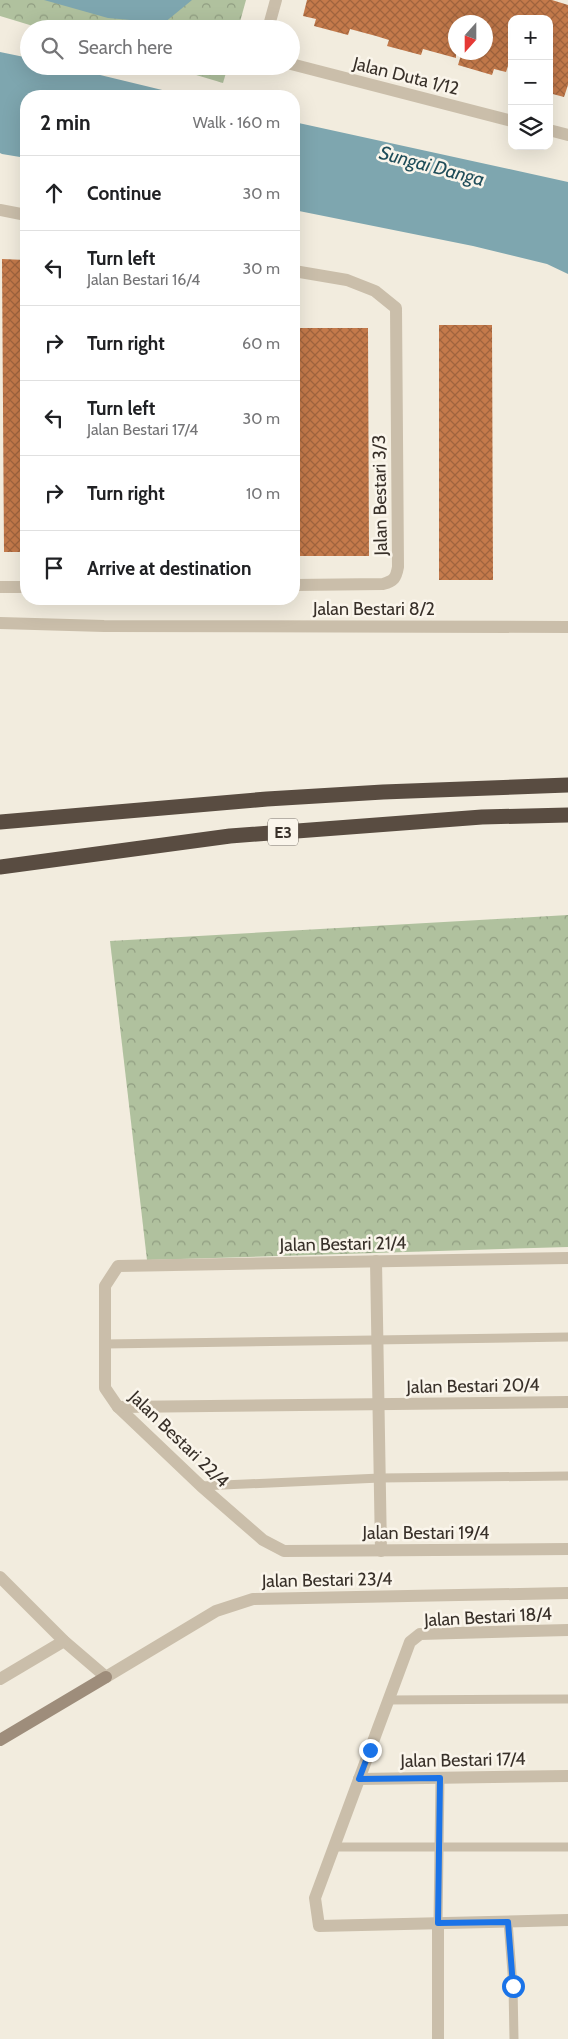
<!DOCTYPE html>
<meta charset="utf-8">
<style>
:root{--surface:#fff;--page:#f2f2f2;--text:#202124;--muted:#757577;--line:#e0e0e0}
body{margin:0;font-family:Cabin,sans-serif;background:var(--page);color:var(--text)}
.controls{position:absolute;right:15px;top:15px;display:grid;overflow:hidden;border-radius:10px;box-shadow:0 5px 20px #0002}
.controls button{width:45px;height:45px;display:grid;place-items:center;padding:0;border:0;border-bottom:1px solid var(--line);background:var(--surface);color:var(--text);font:25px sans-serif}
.compass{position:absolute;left:448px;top:15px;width:45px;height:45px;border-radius:50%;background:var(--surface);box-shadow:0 5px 20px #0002;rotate:201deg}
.stop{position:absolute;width:15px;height:15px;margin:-11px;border:4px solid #1a73e8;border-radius:50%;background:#fff}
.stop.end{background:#1a73e8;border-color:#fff;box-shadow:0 1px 5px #0008}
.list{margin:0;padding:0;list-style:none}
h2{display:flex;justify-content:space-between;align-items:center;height:65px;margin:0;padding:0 20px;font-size:21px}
h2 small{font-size:16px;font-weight:400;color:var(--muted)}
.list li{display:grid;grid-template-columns:32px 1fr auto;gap:15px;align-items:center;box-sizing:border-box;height:75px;padding:0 20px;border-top:1px solid var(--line)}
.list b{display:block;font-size:19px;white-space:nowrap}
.list p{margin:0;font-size:16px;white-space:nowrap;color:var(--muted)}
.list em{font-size:16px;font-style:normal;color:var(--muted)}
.icon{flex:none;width:28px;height:28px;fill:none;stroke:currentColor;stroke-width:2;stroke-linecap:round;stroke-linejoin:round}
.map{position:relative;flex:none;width:568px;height:2039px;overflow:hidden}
.search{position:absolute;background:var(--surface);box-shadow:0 5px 20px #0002;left:20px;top:20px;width:280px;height:55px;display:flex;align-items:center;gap:12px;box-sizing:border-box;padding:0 18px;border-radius:28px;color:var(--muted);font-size:19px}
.panel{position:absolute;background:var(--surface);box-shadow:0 5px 20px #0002;left:20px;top:90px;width:280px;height:515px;border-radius:20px}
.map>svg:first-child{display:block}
.forest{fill:url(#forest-crowns)}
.water{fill:#7ea6af}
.building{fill:url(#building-cross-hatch)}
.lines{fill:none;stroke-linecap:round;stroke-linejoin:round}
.lane{stroke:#cabeaa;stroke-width:9}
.street{stroke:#cabeaa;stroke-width:12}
.secondary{stroke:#9e8d7b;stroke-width:12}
.highway{stroke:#594c41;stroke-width:15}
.route{stroke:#1a73e8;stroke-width:6}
.labels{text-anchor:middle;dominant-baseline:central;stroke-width:5;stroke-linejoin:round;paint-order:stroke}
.shield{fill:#faf5eb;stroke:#726b63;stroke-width:1}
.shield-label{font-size:16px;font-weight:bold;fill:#383029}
.street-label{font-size:18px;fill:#383029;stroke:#faf5eb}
.water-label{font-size:19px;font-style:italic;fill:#1f4d59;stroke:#faf5eb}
</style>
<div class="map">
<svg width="568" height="2039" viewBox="0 0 568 2039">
<defs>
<pattern id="forest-crowns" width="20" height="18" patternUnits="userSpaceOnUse" patternTransform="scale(1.25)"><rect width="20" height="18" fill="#b0c19e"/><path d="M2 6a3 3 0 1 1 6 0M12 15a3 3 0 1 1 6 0" fill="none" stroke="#909d81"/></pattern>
<pattern id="building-cross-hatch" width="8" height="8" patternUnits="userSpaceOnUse" patternTransform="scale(1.25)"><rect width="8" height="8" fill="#c47a4b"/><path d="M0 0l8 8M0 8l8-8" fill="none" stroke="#a0643e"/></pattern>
</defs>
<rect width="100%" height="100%" fill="#f2ecde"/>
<!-- forest -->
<g class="forest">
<path d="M 0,0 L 246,0 L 238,29 L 43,29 L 0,16 Z"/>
<path d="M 166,66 L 228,66 L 223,83 Z"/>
<path d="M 568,915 L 568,1247 L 147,1260 L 110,941 Z"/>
</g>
<!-- water -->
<g class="water">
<path d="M 44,0 L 192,0 L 164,23 L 108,18 Z"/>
<path d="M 0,52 L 29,58 L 29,66 L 63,66 L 187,96 L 26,96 L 26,158 L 2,154 L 0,153 Z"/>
<path d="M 294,122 L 568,182 L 568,274 L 547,264 L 473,246 L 294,210 Z"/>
</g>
<!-- building -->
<g class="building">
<path d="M 307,0 L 552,0 L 568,5 L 568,85 L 564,97 L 549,93 L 549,19 L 512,19 L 512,54 L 506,72 L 494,69 L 492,75 L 458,65 L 462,52 L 486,52 L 486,22 L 456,22 L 456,58 L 423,49 L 421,55 L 387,46 L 389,40 L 376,36 L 350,29 L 348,35 L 314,26 L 316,19 L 303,16 Z"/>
<path d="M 2,259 L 26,260 L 26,552 L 4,552 Z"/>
<path d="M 439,325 L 492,325 L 493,580 L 439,580 Z"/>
<path d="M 294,328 L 368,328 L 369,556 L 294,556 Z"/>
</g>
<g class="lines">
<!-- lane -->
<g class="lane">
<path d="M 105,1344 L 568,1337"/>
<path d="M 201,1486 L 380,1478 L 568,1476"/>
<path d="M 388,1700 L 568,1699"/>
<path d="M 334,1847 L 568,1847"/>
<path d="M 508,1921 L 513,1986 L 514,2039"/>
<path d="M 438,1923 L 440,1778"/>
</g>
<!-- street -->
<g class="street">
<path d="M 268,29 L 276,0"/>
<path d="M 291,64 L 512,121"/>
<path d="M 549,130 L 568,135"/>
<path d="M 0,210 L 26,215"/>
<path d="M 294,271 L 347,280 L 375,291 L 396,308 L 398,567 C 396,578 394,581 383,584 L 294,585"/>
<path d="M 0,587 L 26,587"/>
<path d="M 0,623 L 104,626 L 568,627"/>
<path d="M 568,1258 L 118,1266 L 105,1286 L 105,1388 L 118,1407 L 201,1486 L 263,1540 L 284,1551 L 568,1549"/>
<path d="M 376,1261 L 381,1551"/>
<path d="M 118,1407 L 568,1402"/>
<path d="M 0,1577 L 64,1641 L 106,1677 L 216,1611 L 253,1599 L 568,1593"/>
<path d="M 568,1630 L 420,1634 L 410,1642 L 315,1898 L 319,1926 L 568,1920"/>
<path d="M 0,1679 L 64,1641"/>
<path d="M 359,1779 L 568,1776"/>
<path d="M 438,1923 L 438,2039"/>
</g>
<!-- secondary -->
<path class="secondary" d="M 0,1740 L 106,1677"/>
<!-- highway -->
<g class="highway">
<path d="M 0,822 L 267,799 L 383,792 L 568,785"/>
<path d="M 0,867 L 230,836 L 482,817 L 568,815"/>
</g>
</g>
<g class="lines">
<!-- route -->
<path class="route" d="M 370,1750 L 359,1779 L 440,1778 L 438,1923 L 508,1922 L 513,1986"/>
</g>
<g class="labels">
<!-- shield labels -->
<rect class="shield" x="268" y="818.5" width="30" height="27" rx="4"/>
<g class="shield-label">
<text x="283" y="832">E3</text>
</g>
<!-- street labels -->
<g class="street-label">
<text transform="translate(406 76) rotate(14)">Jalan Duta 1/12</text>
<text transform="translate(380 495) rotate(-91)">Jalan Bestari 3/3</text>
<text x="374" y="609">Jalan Bestari 8/2</text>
<text transform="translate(343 1244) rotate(-1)">Jalan Bestari 21/4</text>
<text transform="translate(473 1386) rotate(-1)">Jalan Bestari 20/4</text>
<text transform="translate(179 1439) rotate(44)">Jalan Bestari 22/4</text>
<text x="426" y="1533">Jalan Bestari 19/4</text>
<text transform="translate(327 1580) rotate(-1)">Jalan Bestari 23/4</text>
<text transform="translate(488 1617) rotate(-3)">Jalan Bestari 18/4</text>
<text transform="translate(463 1760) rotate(-1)">Jalan Bestari 17/4</text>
</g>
<!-- water labels -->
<g class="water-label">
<text transform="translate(432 166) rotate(15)">Sungai Danga</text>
</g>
</g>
</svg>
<div class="controls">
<button>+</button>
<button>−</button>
<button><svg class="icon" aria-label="layers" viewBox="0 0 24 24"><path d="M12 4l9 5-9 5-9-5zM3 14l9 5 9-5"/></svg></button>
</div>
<svg class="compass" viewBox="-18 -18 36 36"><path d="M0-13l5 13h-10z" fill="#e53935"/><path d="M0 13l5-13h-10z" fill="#757577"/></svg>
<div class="stop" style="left:513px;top:1986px"></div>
<div class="stop end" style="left:370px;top:1750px"></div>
<div class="search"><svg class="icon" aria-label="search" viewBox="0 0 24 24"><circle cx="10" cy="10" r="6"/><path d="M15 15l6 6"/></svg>Search here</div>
<section class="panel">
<h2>2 min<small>Walk · 160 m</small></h2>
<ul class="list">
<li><svg class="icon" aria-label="ahead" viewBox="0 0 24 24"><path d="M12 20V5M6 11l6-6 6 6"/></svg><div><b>Continue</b></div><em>30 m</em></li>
<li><svg class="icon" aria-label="left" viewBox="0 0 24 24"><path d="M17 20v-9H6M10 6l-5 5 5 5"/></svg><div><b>Turn left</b><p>Jalan Bestari 16/4</p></div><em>30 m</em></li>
<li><svg class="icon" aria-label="right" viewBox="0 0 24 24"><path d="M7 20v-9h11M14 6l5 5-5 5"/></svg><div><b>Turn right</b></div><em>60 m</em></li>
<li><svg class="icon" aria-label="left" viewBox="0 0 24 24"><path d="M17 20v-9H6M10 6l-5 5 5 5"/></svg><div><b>Turn left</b><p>Jalan Bestari 17/4</p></div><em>30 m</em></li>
<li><svg class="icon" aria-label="right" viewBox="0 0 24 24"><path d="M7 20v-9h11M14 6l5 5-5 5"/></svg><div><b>Turn right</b></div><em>10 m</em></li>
<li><svg class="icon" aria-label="arrive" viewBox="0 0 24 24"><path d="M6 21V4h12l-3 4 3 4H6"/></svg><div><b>Arrive at destination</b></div></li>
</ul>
</section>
</div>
